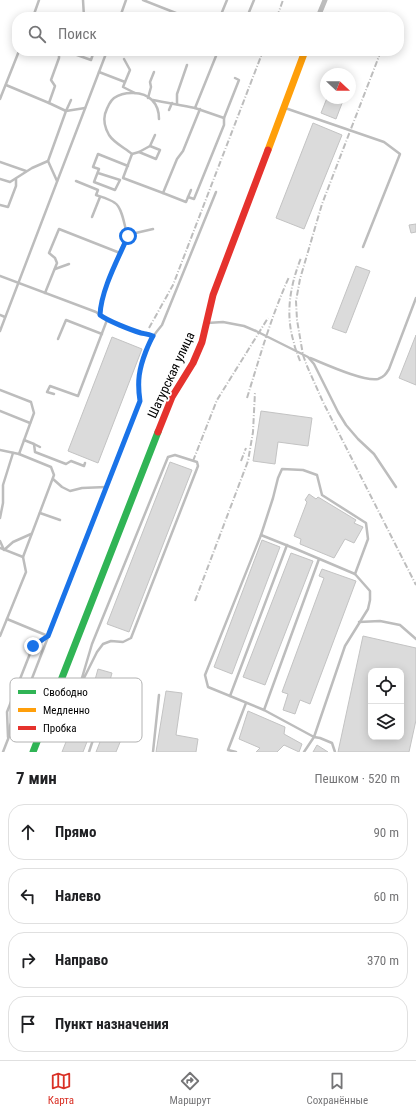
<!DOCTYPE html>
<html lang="ru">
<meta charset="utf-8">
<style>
:root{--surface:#fff;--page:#f6f6f6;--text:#202124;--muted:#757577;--line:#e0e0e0;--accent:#d93025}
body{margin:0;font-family:"Roboto Condensed",sans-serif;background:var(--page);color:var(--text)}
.controls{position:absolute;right:12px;bottom:12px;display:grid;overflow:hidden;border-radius:8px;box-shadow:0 2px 10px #0003}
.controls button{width:36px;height:36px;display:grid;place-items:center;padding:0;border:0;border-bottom:1px solid var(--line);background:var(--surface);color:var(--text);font:20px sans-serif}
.compass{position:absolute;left:320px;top:68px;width:36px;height:36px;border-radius:50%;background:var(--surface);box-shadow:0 2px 10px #0003;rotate:112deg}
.stop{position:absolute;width:12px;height:12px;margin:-9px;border:3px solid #1a73e8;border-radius:50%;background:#fff}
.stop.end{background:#1a73e8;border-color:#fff;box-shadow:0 1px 4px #0008}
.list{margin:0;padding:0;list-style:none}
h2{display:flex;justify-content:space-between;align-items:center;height:52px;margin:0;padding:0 16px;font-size:17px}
h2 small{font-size:13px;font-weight:400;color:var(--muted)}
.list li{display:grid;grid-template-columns:26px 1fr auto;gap:12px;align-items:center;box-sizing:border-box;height:56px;margin:0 8px 8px;padding:0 8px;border:1px solid var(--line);border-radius:16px}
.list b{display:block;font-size:15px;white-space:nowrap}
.list em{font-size:13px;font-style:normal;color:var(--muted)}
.icon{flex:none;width:22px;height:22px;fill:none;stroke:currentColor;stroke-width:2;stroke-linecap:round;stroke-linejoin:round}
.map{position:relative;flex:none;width:416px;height:752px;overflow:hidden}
.search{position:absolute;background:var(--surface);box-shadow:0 2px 10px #0003;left:12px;right:12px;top:12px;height:44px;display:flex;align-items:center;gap:10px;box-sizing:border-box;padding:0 14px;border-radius:16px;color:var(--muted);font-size:15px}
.sheet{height:308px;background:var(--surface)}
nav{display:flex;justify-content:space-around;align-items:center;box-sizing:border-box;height:56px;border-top:1px solid var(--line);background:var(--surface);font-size:11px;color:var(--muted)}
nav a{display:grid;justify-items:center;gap:2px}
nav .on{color:var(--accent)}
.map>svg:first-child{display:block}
.building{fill:#dbdbdb;stroke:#c3c3c3;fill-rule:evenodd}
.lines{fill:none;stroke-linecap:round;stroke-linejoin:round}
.lane{stroke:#bdbdbd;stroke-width:2.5}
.street{stroke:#bdbdbd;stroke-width:5}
.fast{stroke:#30b455;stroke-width:7}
.slow{stroke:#ff9f0a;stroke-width:7}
.jam{stroke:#e5322d;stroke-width:7}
.rail{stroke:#bdbdbd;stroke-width:2;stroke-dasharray:6 2 1 2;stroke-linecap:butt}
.route{stroke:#1a73e8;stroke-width:5}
.labels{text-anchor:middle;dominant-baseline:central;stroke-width:3.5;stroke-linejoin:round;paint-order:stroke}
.street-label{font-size:13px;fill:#000;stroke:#fff}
.key{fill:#fff;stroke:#b2b2b2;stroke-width:1}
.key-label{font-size:11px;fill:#000}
</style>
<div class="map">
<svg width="416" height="752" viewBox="0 0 416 752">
<rect width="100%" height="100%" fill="#fff"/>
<!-- building -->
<g class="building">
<path d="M 327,98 L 344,98 L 336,119 L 321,113 Z"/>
<path d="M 313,123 L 342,135 L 304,229 L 276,218 Z"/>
<path d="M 416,224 L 416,232 L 411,233 L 409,225 Z"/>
<path d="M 356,266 L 370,271 L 346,333 L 332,328 Z"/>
<path d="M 416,335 L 416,385 L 399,378 Z"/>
<path d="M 112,337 L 142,349 L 98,463 L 68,451 Z"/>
<path d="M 261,411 L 312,418 L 308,446 L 278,442 L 275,464 L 253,461 Z"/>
<path d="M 170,462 L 192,470 L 129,632 L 107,624 Z"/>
<path d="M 309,494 L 316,499 L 318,497 L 356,520 L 354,523 L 363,527 L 354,543 L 345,539 L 334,558 L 300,544 L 301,539 L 294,536 L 307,502 L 305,500 Z"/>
<path d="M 262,540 L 280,547 L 232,674 L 214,667 Z"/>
<path d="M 291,553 L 313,561 L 265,685 L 243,677 Z"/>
<path d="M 322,569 L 356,581 L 310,704 L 300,700 L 295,714 L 283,710 L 288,694 L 282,692 L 324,578 L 319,576 Z"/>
<path d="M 363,636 L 416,648 L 416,720 L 409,752 L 338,752 ZM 371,671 L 401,671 L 401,737 L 371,737 Z"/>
<path d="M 98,669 L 112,673 L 104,702 L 90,698 Z"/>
<path d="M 166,691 L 182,693 L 176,735 L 198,739 L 196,752 L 156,752 Z"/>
<path d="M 117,699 L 135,706 L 116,752 L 96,752 Z"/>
<path d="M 248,711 L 285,727 L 284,734 L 302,744 L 299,752 L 284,745 L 277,752 L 256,752 L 260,748 L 239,739 Z"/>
<path d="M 77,714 L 95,721 L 83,752 L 62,752 Z"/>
<path d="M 317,745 L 328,752 L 313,752 Z"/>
</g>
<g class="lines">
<!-- lane -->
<g class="lane">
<path d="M 83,0 L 84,17"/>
<path d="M 143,0 L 186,17"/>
<path d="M 33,17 L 39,0"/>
<path d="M 72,17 L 72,15 L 79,17"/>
<path d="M 120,17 L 126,0"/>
<path d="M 220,17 L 227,0"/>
<path d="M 247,17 L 254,0"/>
<path d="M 59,51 L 59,58 L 51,80 L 55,86 L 49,103 L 66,111 L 71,100"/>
<path d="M 66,51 L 91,60 L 94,51"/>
<path d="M 218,51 L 195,108 L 224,118 L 239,80 L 235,78"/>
<path d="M 124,59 L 130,70 L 125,82"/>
<path d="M 99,72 L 125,82 L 123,87 L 135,93"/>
<path d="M 6,85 L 49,103"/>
<path d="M 148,98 L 151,87 L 150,82 L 154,72"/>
<path d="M 0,99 L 19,51"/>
<path d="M 153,100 C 167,103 181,105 195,108"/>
<path d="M 177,104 L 177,94 L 187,65"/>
<path d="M 285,108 L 384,142 L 400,154 L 363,247"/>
<path d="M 169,110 L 172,103"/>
<path d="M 159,119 C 159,112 157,105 152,100 C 143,91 124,91 114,98 C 109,102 107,108 105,114 C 103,122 105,128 109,135 C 114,143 125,148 132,154 L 123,178 L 163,193"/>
<path d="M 139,152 L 150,146"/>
<path d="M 132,154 L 139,152 L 156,159 L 160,150 L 150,146 L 155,135"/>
<path d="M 0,162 L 26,171"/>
<path d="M 98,173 L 120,180 L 115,190 L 94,182 L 99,169 L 93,167 L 98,154 L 128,166"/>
<path d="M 0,179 L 10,182 L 32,168 L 48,161"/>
<path d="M 57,181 L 48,161 L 66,111 L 85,108"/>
<path d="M 76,181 L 98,190 L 96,195 C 102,197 110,199 115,203 C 122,207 125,227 127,235"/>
<path d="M 191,190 L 186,202 L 163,193 L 177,159 L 183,151 L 200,109"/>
<path d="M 188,197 L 194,199 L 224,125 L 224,118"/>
<path d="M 0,205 L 8,207 L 16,186 L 16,179"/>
<path d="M 92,217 L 100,197"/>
<path d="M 55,269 L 69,264"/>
<path d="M 0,276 L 96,312 L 105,319 L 141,333 L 147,333 L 153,336"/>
<path d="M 45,293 L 57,263 L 55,258 L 49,253 L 59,229 L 120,253"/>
<path d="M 0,315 L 5,317"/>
<path d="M 100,315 C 101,292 118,258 127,235 L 153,229"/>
<path d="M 207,323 L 223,322 L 244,326 L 256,331 L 308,357 L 314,364 L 338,412 L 346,425 L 358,439 L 374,454 L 396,487"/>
<path d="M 0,331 L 107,51"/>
<path d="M 58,339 L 66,320 L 102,334"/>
<path d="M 310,358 C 325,364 364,382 378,379 C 384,377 386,374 389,369 L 416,298"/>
<path d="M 0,390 L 31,402 L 34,413 L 19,454"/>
<path d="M 54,394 L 47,392 L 50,386 L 78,396 L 107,320"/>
<path d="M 0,411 L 30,423"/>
<path d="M 24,440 L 34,444 L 35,452 L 66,464 L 71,461 L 84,466 L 85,463"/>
<path d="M 34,444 L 40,447"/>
<path d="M 0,450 L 19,454 L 51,467 L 54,475 L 23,557 L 26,572 L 0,636"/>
<path d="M 53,479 L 62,487 L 70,491 L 82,488 L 106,487"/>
<path d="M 40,513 L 60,520"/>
<path d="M 0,518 L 3,503 L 3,485 L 13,453"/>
<path d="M 261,535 L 273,498 L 278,478 L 282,469 L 303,470 L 317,475 L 322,495 L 366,523 L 368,539 L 355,574"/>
<path d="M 0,541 L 4,550 L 13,542 L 31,534"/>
<path d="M 0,548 L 23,557"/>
<path d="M 7,619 L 48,636 L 33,646 L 7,712 L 8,737"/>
<path d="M 359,622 L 380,621 L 400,625 L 416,639"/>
<path d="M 59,688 L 79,688 L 92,644 L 168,457 L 175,455 L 197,462 L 198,466 L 131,638 L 123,642 L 111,641 L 103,644 L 97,652 L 79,688"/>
<path d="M 230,696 L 287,545"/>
<path d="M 55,699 L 101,716 L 89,752"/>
<path d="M 264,710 L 319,559"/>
<path d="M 41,734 L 55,739 L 69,704"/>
<path d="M 3,752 L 10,734 L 10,726 L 17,707 L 22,704 L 140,401 C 135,372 143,347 162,325 L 216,192"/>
<path d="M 153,752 L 159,695"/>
<path d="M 236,752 L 228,750 L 246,703"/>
<path d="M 304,752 L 314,737 L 345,646 L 368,609 L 370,600 L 370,591 L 355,574 L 296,549 L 261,535 L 205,675 L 208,687 L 264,710 L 314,737 L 320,738 L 332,743 L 335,752"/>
</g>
<!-- street -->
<path class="street" d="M 318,17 L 325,0"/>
<!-- fast -->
<path class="fast" d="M 33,752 L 158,432"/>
<!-- slow -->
<path class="slow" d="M 268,150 L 305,51"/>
<!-- jam -->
<path class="jam" d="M 158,432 L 172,397 L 193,363 L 202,342 L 213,295 L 268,150"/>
<!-- rail -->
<g class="rail">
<path d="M 277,17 L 283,0"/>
<path d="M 381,51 L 322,204 L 300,279 L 296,301 L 297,320 L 303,355 L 307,366 L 323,402 L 416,585"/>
<path d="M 149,328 L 173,285 L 263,51"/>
<path d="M 300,361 C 298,355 295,349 294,343 C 285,314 290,286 301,258"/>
<path d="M 247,398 C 260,356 271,317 289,277"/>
<path d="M 193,461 L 217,400 L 268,318"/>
<path d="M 241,461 L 246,448"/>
<path d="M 195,601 L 248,461 L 253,432 L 255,392"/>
</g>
</g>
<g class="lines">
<!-- route -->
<path class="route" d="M 33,646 L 48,636 L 140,401 C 137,381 139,369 146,351 C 148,346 150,341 153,336 C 148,334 146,334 141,333 C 131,330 108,321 100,315 C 101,290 118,259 128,236"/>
</g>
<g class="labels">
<!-- street labels -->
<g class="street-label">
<text transform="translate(171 375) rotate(-65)">Шатурская улица</text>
</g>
</g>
<!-- legend -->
<rect x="10" y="678" width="132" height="64" rx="6" class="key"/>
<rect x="18" y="690" width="18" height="4" fill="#30b455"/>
<rect x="18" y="708" width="18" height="4" fill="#ff9f0a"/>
<rect x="18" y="726" width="18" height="4" fill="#e5322d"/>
<g class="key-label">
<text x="43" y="696">Свободно</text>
<text x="43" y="714">Медленно</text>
<text x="43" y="732">Пробка</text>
</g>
</svg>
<div class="controls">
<button><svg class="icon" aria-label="locate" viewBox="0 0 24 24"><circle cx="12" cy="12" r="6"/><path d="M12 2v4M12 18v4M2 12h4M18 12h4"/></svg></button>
<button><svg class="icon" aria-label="layers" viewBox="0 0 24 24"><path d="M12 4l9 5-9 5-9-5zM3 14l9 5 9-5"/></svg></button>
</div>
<svg class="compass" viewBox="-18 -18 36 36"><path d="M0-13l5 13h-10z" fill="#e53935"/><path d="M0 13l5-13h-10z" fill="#757577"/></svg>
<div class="stop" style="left:128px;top:236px"></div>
<div class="stop end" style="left:33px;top:646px"></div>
<div class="search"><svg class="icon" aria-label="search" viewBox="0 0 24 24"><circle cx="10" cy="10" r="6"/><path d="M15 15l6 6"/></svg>Поиск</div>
</div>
<section class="sheet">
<h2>7 мин<small>Пешком · 520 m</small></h2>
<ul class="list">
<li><svg class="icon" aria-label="ahead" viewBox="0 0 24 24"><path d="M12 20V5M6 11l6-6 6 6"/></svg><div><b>Прямо</b></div><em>90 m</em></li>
<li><svg class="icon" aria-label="left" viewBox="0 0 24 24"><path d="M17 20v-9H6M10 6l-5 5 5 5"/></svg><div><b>Налево</b></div><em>60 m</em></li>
<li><svg class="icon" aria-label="right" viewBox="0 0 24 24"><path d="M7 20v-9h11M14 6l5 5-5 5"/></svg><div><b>Направо</b></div><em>370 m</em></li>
<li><svg class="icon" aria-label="arrive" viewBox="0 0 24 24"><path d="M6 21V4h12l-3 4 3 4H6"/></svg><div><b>Пункт назначения</b></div></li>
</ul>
</section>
<nav>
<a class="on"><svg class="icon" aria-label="map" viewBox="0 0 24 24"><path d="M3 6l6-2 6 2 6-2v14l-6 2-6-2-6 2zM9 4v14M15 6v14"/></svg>Карта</a>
<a><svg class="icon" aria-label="directions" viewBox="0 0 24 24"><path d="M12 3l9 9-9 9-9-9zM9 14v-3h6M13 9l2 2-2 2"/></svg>Маршрут</a>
<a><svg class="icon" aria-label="saved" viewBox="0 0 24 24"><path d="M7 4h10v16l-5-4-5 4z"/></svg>Сохранённые</a>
</nav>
